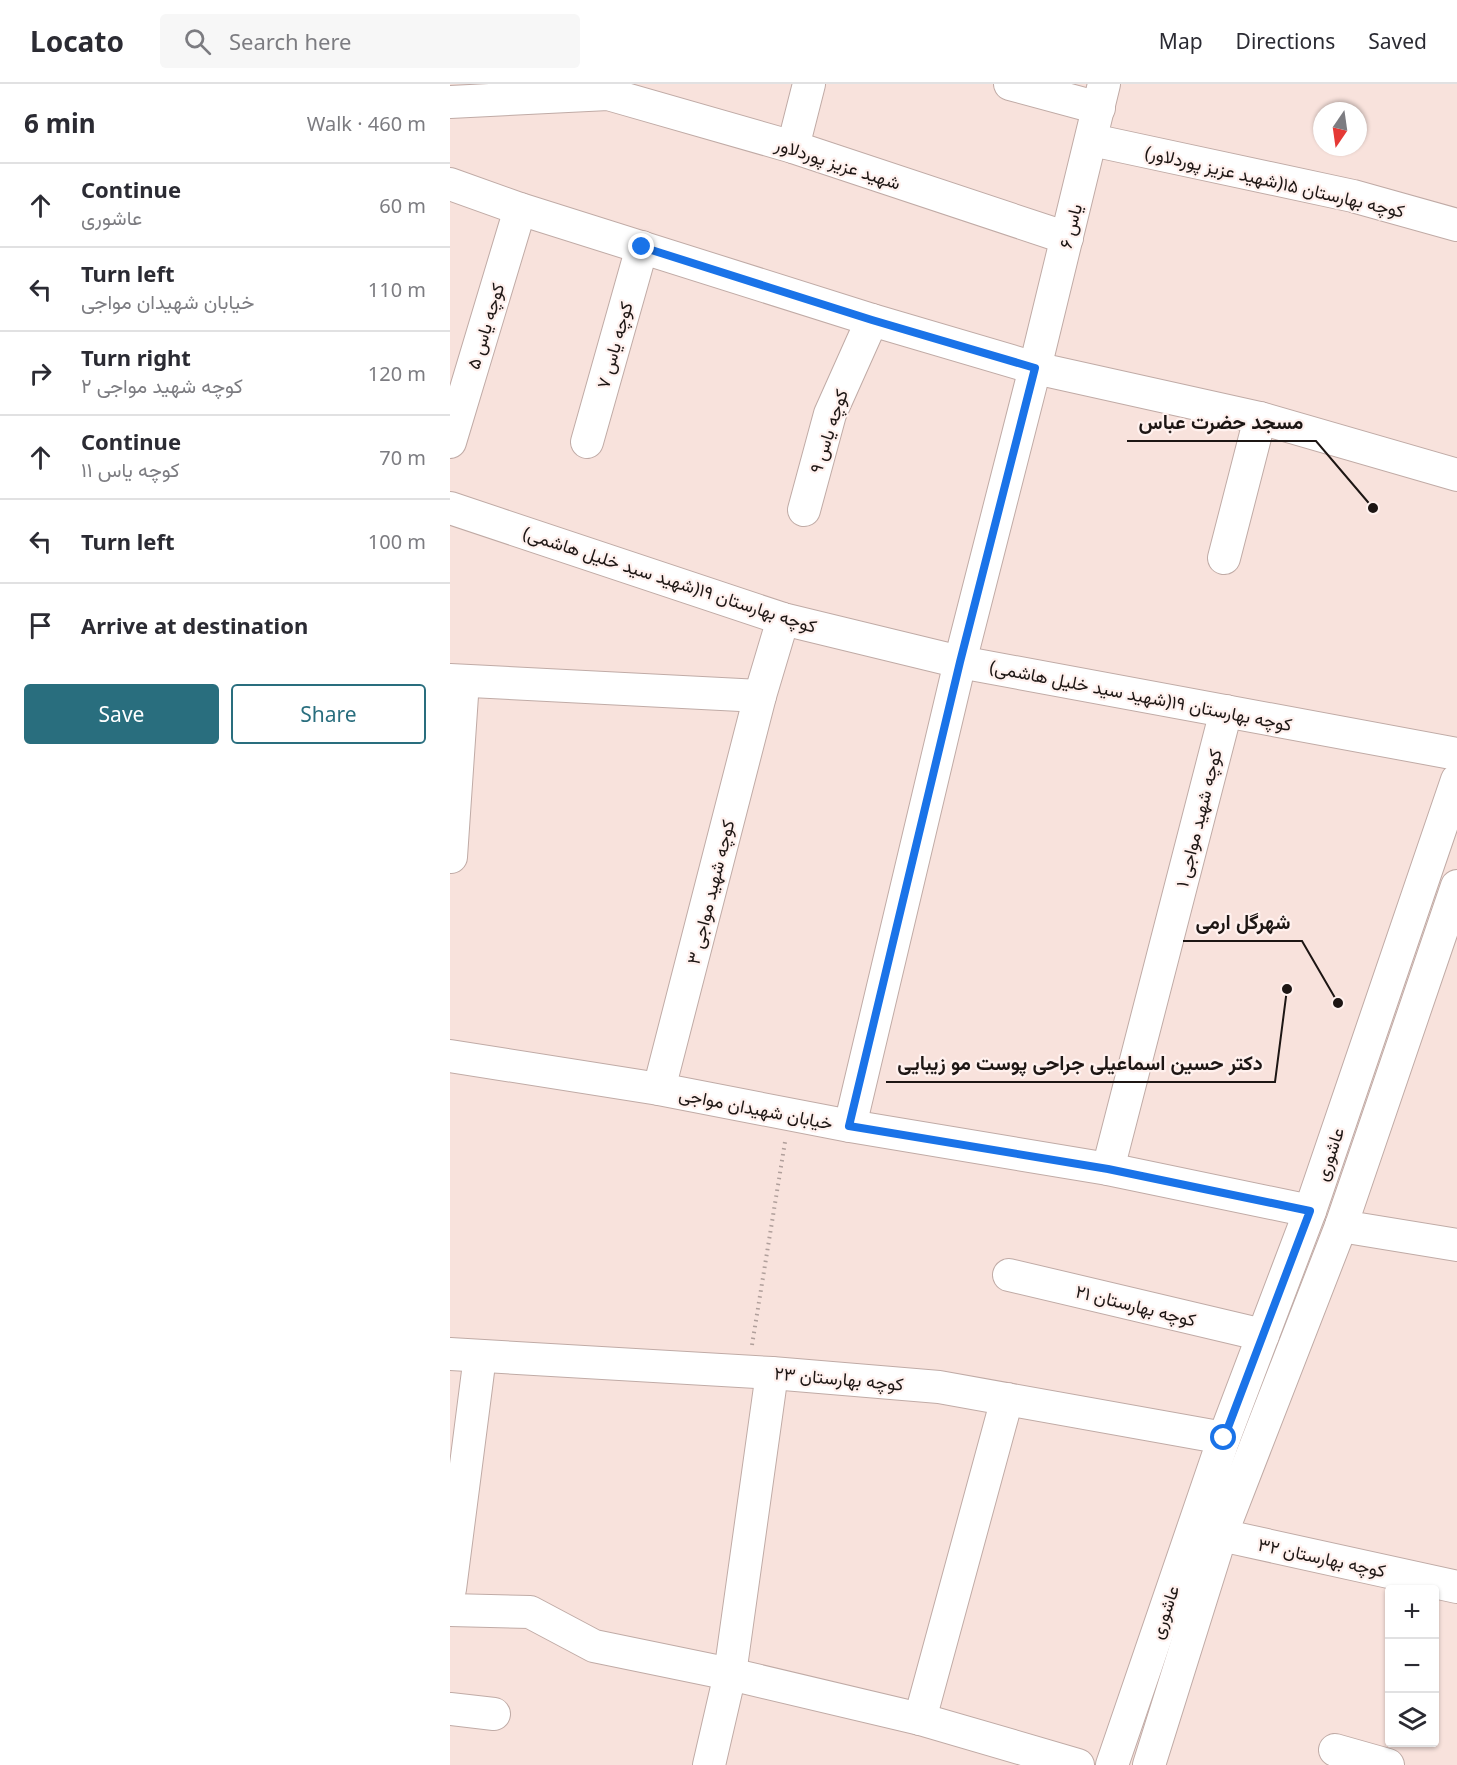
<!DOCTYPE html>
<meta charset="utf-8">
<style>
:root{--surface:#fff;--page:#f7f7f7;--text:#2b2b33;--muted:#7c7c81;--line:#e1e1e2;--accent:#296e7e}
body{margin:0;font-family:"Noto Sans",Vazirmatn,sans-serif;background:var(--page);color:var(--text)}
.controls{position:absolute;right:18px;bottom:18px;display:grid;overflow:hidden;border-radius:6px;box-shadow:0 2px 4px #0004}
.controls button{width:54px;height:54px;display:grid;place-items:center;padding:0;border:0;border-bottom:2px solid var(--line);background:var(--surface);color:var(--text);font:30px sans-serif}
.compass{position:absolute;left:863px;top:18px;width:54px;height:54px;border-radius:50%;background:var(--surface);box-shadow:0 2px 4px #0004;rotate:193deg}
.stop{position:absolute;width:18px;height:18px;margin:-14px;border:4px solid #1a73e8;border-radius:50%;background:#fff}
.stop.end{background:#1a73e8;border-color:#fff;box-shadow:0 2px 6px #0008}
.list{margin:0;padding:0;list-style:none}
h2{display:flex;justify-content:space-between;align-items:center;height:78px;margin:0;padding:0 24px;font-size:26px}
h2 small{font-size:20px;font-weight:400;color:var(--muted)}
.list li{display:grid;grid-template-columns:39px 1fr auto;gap:18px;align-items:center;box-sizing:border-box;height:84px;padding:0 24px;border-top:2px solid var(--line)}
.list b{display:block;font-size:22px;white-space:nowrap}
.list p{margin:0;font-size:20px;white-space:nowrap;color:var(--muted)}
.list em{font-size:20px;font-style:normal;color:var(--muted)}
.actions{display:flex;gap:12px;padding:18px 24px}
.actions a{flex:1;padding:14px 0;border:2px solid var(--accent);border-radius:6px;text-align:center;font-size:21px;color:var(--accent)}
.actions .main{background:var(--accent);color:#fff}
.icon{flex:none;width:33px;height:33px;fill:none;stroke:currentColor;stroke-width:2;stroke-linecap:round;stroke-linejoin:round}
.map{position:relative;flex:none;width:1007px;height:1681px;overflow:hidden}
header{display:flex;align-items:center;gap:36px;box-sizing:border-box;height:84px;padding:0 30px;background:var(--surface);border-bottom:2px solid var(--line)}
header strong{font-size:28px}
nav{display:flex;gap:33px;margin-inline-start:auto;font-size:21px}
.search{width:420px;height:54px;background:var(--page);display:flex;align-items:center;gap:15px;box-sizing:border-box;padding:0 21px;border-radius:6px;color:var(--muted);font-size:22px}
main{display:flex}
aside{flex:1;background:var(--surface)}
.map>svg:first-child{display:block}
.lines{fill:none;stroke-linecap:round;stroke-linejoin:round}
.minor-casing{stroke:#c0aba6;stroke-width:34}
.path{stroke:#b09f9b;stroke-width:4;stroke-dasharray:1.5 4.5;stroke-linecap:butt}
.minor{stroke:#fff;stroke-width:32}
.route{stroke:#1a73e8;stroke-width:8}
.labels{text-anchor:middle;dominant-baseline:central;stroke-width:4.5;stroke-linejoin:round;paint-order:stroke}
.street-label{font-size:18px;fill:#1d1614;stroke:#fff1ee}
.leader{fill:none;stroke:#1d1614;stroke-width:2}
.callout-dot{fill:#1d1614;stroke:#fff1ee;stroke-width:2}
.callout-label{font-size:20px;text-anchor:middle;font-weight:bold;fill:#1d1614;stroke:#fff1ee;stroke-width:4.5;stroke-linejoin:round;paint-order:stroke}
</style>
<header>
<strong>Locato</strong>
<div class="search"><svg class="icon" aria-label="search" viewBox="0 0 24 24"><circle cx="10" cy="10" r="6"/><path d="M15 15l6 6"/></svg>Search here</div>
<nav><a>Map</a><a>Directions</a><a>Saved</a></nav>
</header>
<main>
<aside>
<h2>6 min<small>Walk · 460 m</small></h2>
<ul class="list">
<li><svg class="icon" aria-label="ahead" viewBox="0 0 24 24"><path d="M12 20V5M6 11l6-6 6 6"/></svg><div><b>Continue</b><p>عاشوری</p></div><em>60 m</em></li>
<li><svg class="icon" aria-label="left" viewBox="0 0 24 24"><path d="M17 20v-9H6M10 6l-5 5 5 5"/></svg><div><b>Turn left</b><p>خیابان شهیدان مواجی</p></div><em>110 m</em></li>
<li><svg class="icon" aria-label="right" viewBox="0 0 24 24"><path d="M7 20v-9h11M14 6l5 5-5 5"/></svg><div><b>Turn right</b><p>کوچه شهید مواجی ۲</p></div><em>120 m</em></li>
<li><svg class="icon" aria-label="ahead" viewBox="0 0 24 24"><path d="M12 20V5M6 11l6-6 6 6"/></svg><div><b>Continue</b><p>کوچه یاس ۱۱</p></div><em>70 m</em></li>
<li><svg class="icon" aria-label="left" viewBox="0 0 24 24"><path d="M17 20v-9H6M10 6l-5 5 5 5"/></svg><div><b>Turn left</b></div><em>100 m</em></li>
<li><svg class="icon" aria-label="arrive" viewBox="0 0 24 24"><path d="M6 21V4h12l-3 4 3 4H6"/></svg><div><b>Arrive at destination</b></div></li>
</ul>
<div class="actions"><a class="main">Save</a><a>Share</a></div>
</aside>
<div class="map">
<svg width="1007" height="1681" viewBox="0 0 1007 1681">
<rect width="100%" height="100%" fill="#f8e2dc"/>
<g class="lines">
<defs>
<g id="minor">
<path d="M 560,0 L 649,24"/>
<path d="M 0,18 L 158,10 L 343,63 L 617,154"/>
<path d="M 642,56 L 903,112 L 1007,141"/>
<path d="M 343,63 L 359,0"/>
<path d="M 0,100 L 70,125 L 422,236 L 585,284 L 810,334 L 1007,391"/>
<path d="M 0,358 L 70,125"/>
<path d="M 137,358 L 192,163"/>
<path d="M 0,424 L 333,535 L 510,578 L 1007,670"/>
<path d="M 354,426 L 380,330 L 422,236"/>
<path d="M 774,474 L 810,334"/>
<path d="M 0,596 L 310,612"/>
<path d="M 1,773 L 13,597"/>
<path d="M 0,972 L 209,1005 L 400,1042 L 658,1085 L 860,1127"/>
<path d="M 209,1005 L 310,612 L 333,535"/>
<path d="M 400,1042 L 510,578 L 585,284 L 654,0"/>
<path d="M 658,1085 L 776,627"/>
<path d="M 891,1142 L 1007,1161"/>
<path d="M 559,1191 L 813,1251"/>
<path d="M 0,1270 L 322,1289 L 489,1303 L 774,1354"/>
<path d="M 771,1451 L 1007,1503"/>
<path d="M 0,1505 L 30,1272"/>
<path d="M 0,1526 L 80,1528 L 144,1562 L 280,1590 L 470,1635 L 628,1681"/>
<path d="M 0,1625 L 44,1630"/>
<path d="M 470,1635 L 557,1315"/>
<path d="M 885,1666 L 938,1681"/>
<path d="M 259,1681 L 280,1590 L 322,1289"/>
<path d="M 662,1681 L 774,1354 L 860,1127 L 1007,696"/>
<path d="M 699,1681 L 771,1451 L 891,1142 L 1007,802"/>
</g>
</defs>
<!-- minor casing -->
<use href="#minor" class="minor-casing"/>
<!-- path -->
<path class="path" d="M 302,1261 L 335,1058"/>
<!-- minor -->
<use href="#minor" class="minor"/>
</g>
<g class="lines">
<!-- route -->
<path class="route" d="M 192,163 L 422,236 L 585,284 L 510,578 L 399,1042 L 658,1085 L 860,1127 L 774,1354"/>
</g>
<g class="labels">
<!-- street labels -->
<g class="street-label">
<text transform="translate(388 79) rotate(18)">شهید عزیز پوردلاور</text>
<text transform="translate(825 97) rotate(13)">کوچه بهارستان ۱۵(شهید عزیز پوردلاور)</text>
<text transform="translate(620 142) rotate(-76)">یاس ۶</text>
<text transform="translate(35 242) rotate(-73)">کوچه یاس ۵</text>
<text transform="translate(164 261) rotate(-74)">کوچه یاس ۷</text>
<text transform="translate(378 347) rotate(-72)">کوچه یاس ۹</text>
<text transform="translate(220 495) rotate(18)">کوچه بهارستان ۱۹(شهید سید خلیل هاشمی)</text>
<text transform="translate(691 611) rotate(11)">کوچه بهارستان ۱۹(شهید سید خلیل هاشمی)</text>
<text transform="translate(748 734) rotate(-76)">کوچه شهید مواجی ۱</text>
<text transform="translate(260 808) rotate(-76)">کوچه شهید مواجی ۳</text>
<text transform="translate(306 1024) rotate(11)">خیابان شهیدان مواجی</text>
<text transform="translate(879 1070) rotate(-71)">عاشوری</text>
<text transform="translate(686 1221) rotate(14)">کوچه بهارستان ۲۱</text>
<text transform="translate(389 1294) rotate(5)">کوچه بهارستان ۲۳</text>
<text transform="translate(872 1473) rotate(12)">کوچه بهارستان ۳۲</text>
<text transform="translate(714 1528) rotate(-71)">عاشوری</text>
</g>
</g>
<!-- callouts -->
<path class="leader" d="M923 424L866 357H677M888 919L852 857H733M837 905L825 998H436"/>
<g class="callout-dot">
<circle cx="923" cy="424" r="6"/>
<circle cx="888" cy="919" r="6"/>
<circle cx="837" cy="905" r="6"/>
</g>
<g class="callout-label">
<text x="771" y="345">مسجد حضرت عباس</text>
<text x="793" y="845">شهرگل ارمی</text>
<text x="630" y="986">دکتر حسین اسماعیلی جراحی پوست مو زیبایی</text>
</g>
</svg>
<div class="controls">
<button>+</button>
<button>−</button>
<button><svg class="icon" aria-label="layers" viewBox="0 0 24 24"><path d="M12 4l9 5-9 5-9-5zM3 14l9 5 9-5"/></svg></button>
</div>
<svg class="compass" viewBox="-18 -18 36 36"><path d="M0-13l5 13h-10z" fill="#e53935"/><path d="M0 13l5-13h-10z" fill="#7c7c81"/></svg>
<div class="stop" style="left:774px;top:1354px"></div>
<div class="stop end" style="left:192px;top:163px"></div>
</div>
</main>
